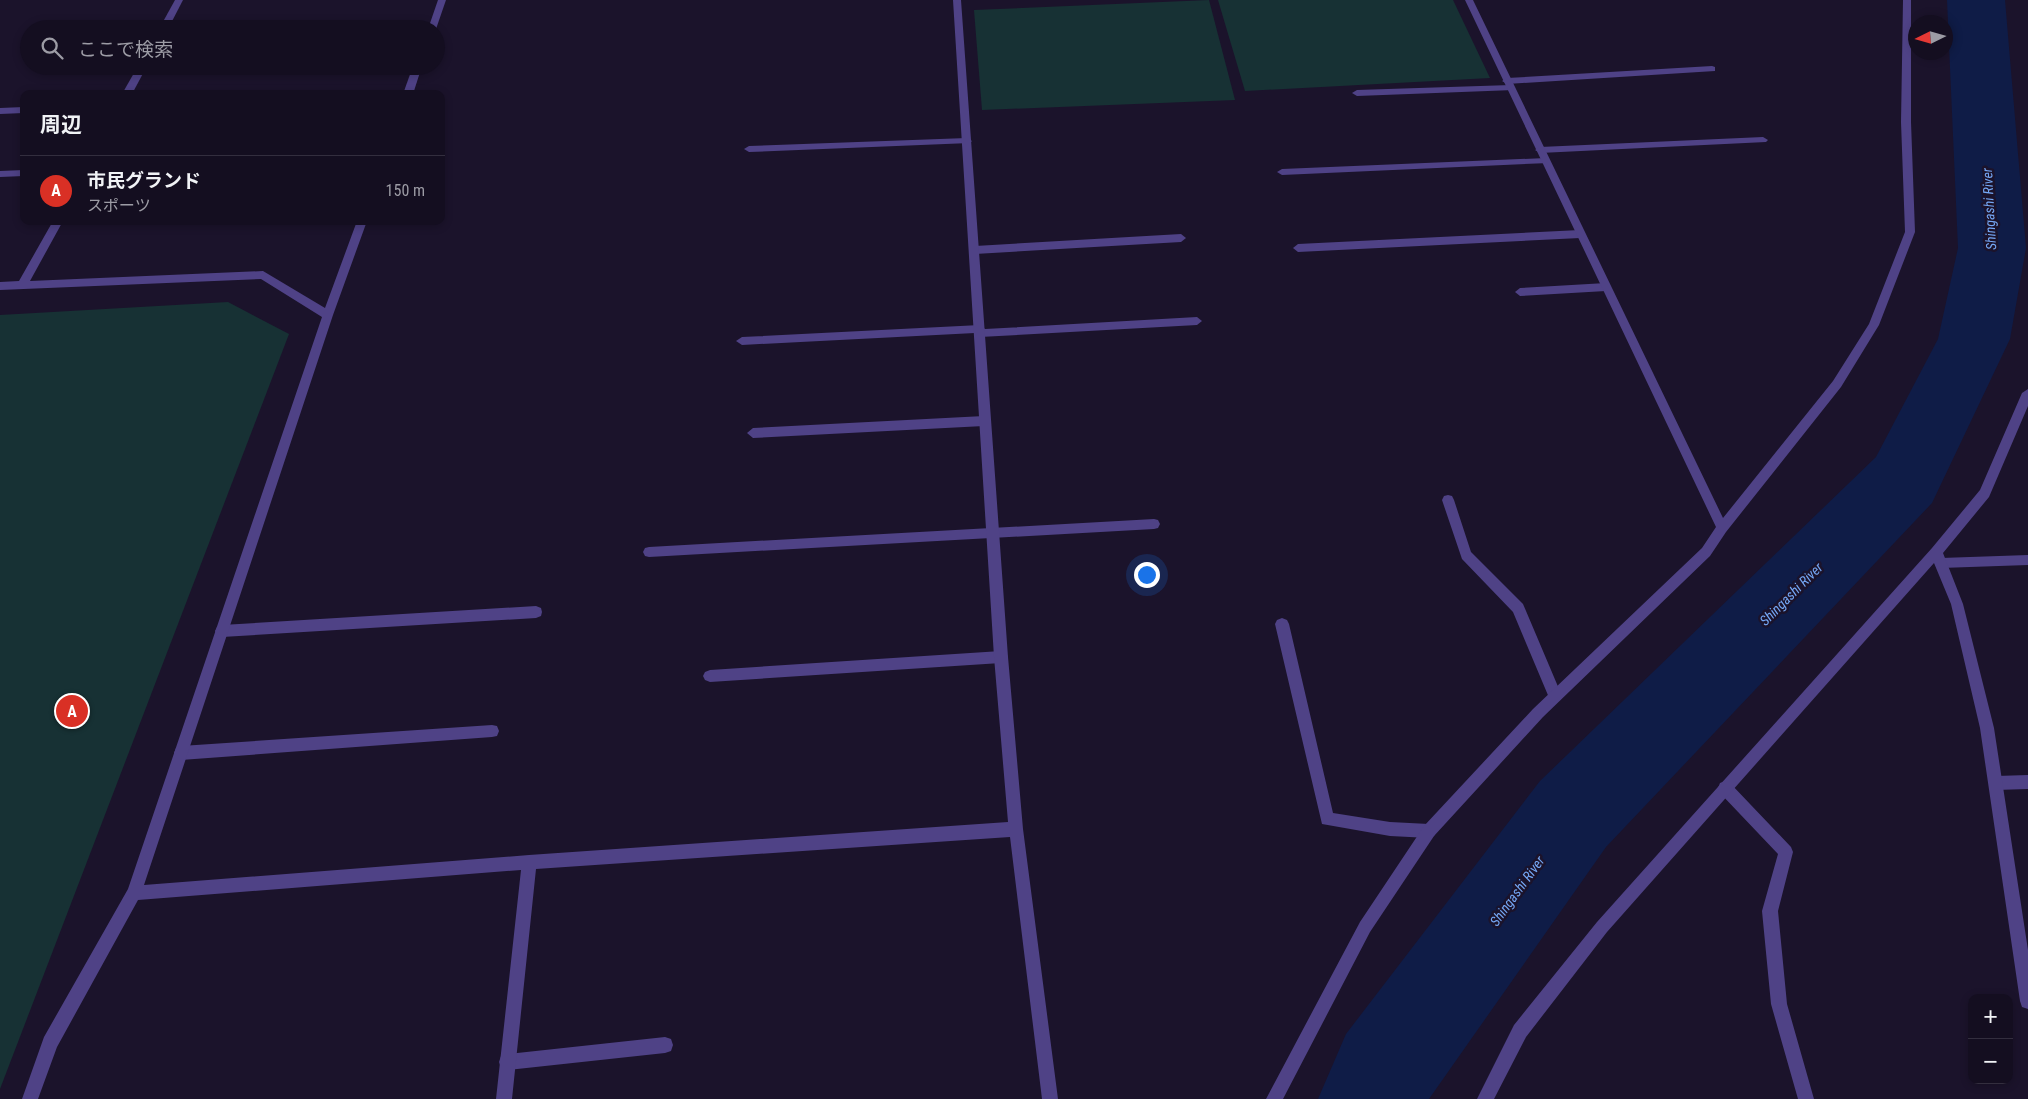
<!DOCTYPE html>
<html lang="ja">
<meta charset="utf-8">
<style>
:root{--surface:#140e20;--page:#211c2d;--text:#f1f3f6;--muted:#9d9ca5;--line:#332e3e;--accent:#d93025}
body{margin:0;font-family:"Roboto Condensed","Noto Sans JP",sans-serif;background:var(--page);color:var(--text)}
.controls{position:absolute;right:15px;bottom:15px;display:grid;overflow:hidden;border-radius:10px;box-shadow:0 2px 8px #0003}
.controls button{width:45px;height:45px;display:grid;place-items:center;padding:0;border:0;border-bottom:1px solid var(--line);background:var(--surface);color:var(--text);font:25px sans-serif}
.compass{position:absolute;left:1908px;top:15px;width:45px;height:45px;border-radius:50%;background:var(--surface);box-shadow:0 2px 8px #0003;rotate:265deg}
.you{position:absolute;left:1146px;top:574px;width:18px;height:18px;margin:-12px;border:4px solid #fff;border-radius:50%;background:#1a73e8;box-shadow:0 0 0 8px #1a73e833}
.badge{display:grid;place-items:center;width:32px;height:32px;border-radius:50%;background:var(--accent);color:#fff;font-size:16px;font-weight:700}
.pin{position:absolute;translate:-50% -50%;border:2px solid #fff;box-shadow:0 1px 5px #0006}
.list{margin:0;padding:0;list-style:none}
h2{display:flex;justify-content:space-between;align-items:center;height:65px;margin:0;padding:0 20px;font-size:21px}
h2 small{font-size:16px;font-weight:400;color:var(--muted)}
.list li{display:grid;grid-template-columns:32px 1fr auto;gap:15px;align-items:center;box-sizing:border-box;height:70px;padding:0 20px;border-top:1px solid var(--line)}
.list b{display:block;font-size:19px;white-space:nowrap}
.list p{margin:0;font-size:16px;white-space:nowrap;color:var(--muted)}
.list em{font-size:16px;font-style:normal;color:var(--muted)}
.icon{flex:none;width:28px;height:28px;fill:none;stroke:currentColor;stroke-width:2;stroke-linecap:round;stroke-linejoin:round}
.map{position:relative;flex:none;width:2028px;height:1099px;overflow:hidden}
.search{position:absolute;background:var(--surface);box-shadow:0 2px 8px #0003;left:20px;top:20px;width:425px;height:55px;display:flex;align-items:center;gap:12px;box-sizing:border-box;padding:0 18px;border-radius:28px;color:var(--muted);font-size:19px}
.panel{position:absolute;background:var(--surface);box-shadow:0 2px 8px #0003;left:20px;top:90px;width:425px;height:135px;border-radius:10px}
.map>svg:first-child{display:block}
.green{fill:#173134}
.lines{fill:none;stroke-linecap:round;stroke-linejoin:round}
.river{fill:#0f1c47;fill-rule:evenodd}
.service{fill:#4f4286;fill-rule:evenodd}
.minor{fill:#4f4286;fill-rule:evenodd}
.labels{text-anchor:middle;dominant-baseline:central;stroke-width:5;stroke-linejoin:round;paint-order:stroke}
.water-label{font-size:14px;font-style:italic;fill:#75a7f5;stroke:#1b132b}
</style>
<div class="map">
<svg width="2028" height="1099" viewBox="0 0 2028 1099">
<rect width="100%" height="100%" fill="#1b132b"/>
<!-- green -->
<g class="green">
<path d="M 1209,0 L 1235,100 L 982,110 L 974,10 Z"/>
<path d="M 1218,0 L 1453,0 L 1490,78 L 1245,91 Z"/>
<path d="M 228,302 L 289,334 L 0,1089 L 0,315 Z"/>
</g>
<g class="lines">
<!-- river -->
<path class="river" d="M 1947,0 L 2005,0 L 2026,248 L 2010,339 L 1932,503 L 1606,847 L 1429,1099 L 1318,1099 L 1346,1034 L 1540,781 L 1876,457 L 1938,339 L 1958,248 Z"/>
<!-- service -->
<g class="service">
<path d="M 1712,66 L 1715,67 L 1715,71 L 1507,84 L 1502,81 L 1507,78 Z"/>
<path d="M 1511,85 L 1514,86 L 1514,90 L 1357,96 L 1352,93 L 1357,90 Z"/>
<path d="M 24,107 L 24,113 L 0,114 L 0,108 Z"/>
<path d="M 1763,137 L 1768,140 L 1766,142 L 1540,153 L 1535,150 L 1540,147 Z"/>
<path d="M 967,138 L 972,141 L 970,143 L 749,152 L 744,149 L 749,146 Z"/>
<path d="M 1546,158 L 1549,159 L 1549,163 L 1282,175 L 1277,172 L 1282,169 Z"/>
<path d="M 24,170 L 24,176 L 0,177 L 0,171 Z"/>
<path d="M 1580,230 L 1585,234 L 1580,238 L 1298,252 L 1293,248 L 1298,244 Z"/>
<path d="M 1181,234 L 1186,238 L 1181,242 L 975,254 L 970,250 L 975,246 Z"/>
<path d="M 1606,283 L 1611,287 L 1606,291 L 1520,296 L 1515,292 L 1520,288 Z"/>
<path d="M 1197,317 L 1202,321 L 1197,325 L 980,337 L 975,333 L 742,345 L 736,341 L 742,337 L 980,325 L 985,329 Z"/>
<path d="M 984,416 L 990,421 L 984,426 L 753,438 L 747,433 L 753,428 Z"/>
<path d="M 1448,495 L 1452,496 L 1454,500 L 1471,552 L 1523,604 L 1562,696 L 1560,700 L 1555,702 L 1550,700 L 1513,612 L 1462,559 L 1442,500 L 1444,496 Z"/>
<path d="M 1154,519 L 1158,520 L 1160,524 L 1158,528 L 1154,529 L 649,557 L 645,556 L 643,552 L 645,548 L 649,547 Z"/>
<path d="M 2028,555 L 2028,565 L 1941,568 L 1937,567 L 1935,563 L 1937,559 L 1941,558 Z"/>
<path d="M 536,606 L 541,608 L 542,612 L 541,616 L 536,618 L 222,637 L 217,635 L 215,631 L 217,627 L 222,625 Z"/>
<path d="M 1282,618 L 1287,620 L 1289,624 L 1333,813 L 1390,822 L 1429,824 L 1434,826 L 1436,831 L 1434,836 L 1429,838 L 1390,836 L 1322,824 L 1275,624 L 1277,620 Z"/>
<path d="M 1001,651 L 1006,653 L 1008,657 L 1006,661 L 1001,663 L 710,682 L 705,680 L 703,676 L 705,672 L 710,670 Z"/>
<path d="M 492,725 L 497,726 L 499,731 L 497,736 L 492,737 L 181,760 L 176,758 L 174,753 L 176,748 L 181,746 Z"/>
<path d="M 2028,775 L 2028,789 L 1996,790 L 1991,788 L 1989,783 L 1991,778 L 1996,776 Z"/>
<path d="M 1725,781 L 1730,783 L 1791,847 L 1793,852 L 1778,911 L 1787,1004 L 1814,1099 L 1798,1099 L 1771,1004 L 1762,911 L 1778,854 L 1720,793 L 1718,788 L 1720,783 Z"/>
<path d="M 665,1037 L 671,1039 L 673,1045 L 671,1051 L 665,1053 L 507,1070 L 501,1068 L 499,1062 L 501,1056 L 507,1054 Z"/>
</g>
<!-- minor -->
<g class="minor">
<path d="M 175,0 L 183,0 L 168,29 L 159,29 Z"/>
<path d="M 438,0 L 446,0 L 436,29 L 428,29 Z"/>
<path d="M 953,0 L 961,0 L 1008,657 L 1023,829 L 1058,1099 L 1042,1099 L 1010,837 L 536,869 L 512,1099 L 496,1099 L 521,870 L 138,900 L 57,1047 L 38,1099 L 22,1099 L 44,1037 L 128,889 L 322,317 L 261,279 L 0,290 L 0,282 L 19,281 L 53,221 L 63,221 L 30,281 L 263,271 L 325,308 L 357,221 L 367,221 L 333,315 L 144,885 L 529,855 L 1008,822 L 994,657 Z"/>
<path d="M 1465,0 L 1473,0 L 1723,518 L 1833,381 L 1869,324 L 1905,232 L 1901,122 L 1903,0 L 1911,0 L 1911,122 L 1915,232 L 1879,325 L 1841,387 L 1726,532 L 1710,556 L 1543,717 L 1434,836 L 1370,932 L 1283,1099 L 1266,1099 L 1360,922 L 1424,826 L 1533,709 L 1702,548 L 1716,527 Z"/>
<path d="M 138,66 L 147,66 L 132,94 L 122,94 Z"/>
<path d="M 413,66 L 422,66 L 413,94 L 403,94 Z"/>
<path d="M 2028,389 L 2028,406 L 1989,497 L 1943,553 L 1963,604 L 1994,728 L 2028,950 L 2028,1009 L 2022,1007 L 2020,1001 L 1980,728 L 1951,604 L 1934,563 L 1607,932 L 1526,1037 L 1494,1099 L 1477,1099 L 1514,1025 L 1597,922 L 1932,548 L 1980,490 L 2022,393 Z"/>
</g>
</g>
<g class="labels">
<!-- water labels -->
<g class="water-label">
<text transform="translate(1989 209) rotate(-93)">Shingashi River</text>
<text transform="translate(1791 594) rotate(-45)">Shingashi River</text>
<text transform="translate(1517 891) rotate(-54)">Shingashi River</text>
</g>
</g>
</svg>
<div class="controls">
<button>+</button>
<button>−</button>
</div>
<svg class="compass" viewBox="-18 -18 36 36"><path d="M0-13l5 13h-10z" fill="#e53935"/><path d="M0 13l5-13h-10z" fill="#9d9ca5"/></svg>
<div class="you"></div>
<div class="pin badge" style="left:72px;top:711px">A</div>
<div class="search"><svg class="icon" aria-label="search" viewBox="0 0 24 24"><circle cx="10" cy="10" r="6"/><path d="M15 15l6 6"/></svg>ここで検索</div>
<section class="panel">
<h2>周辺<small></small></h2>
<ul class="list">
<li><span class="badge">A</span><div><b>市民グランド</b><p>スポーツ</p></div><em>150 m</em></li>
</ul>
</section>
</div>
